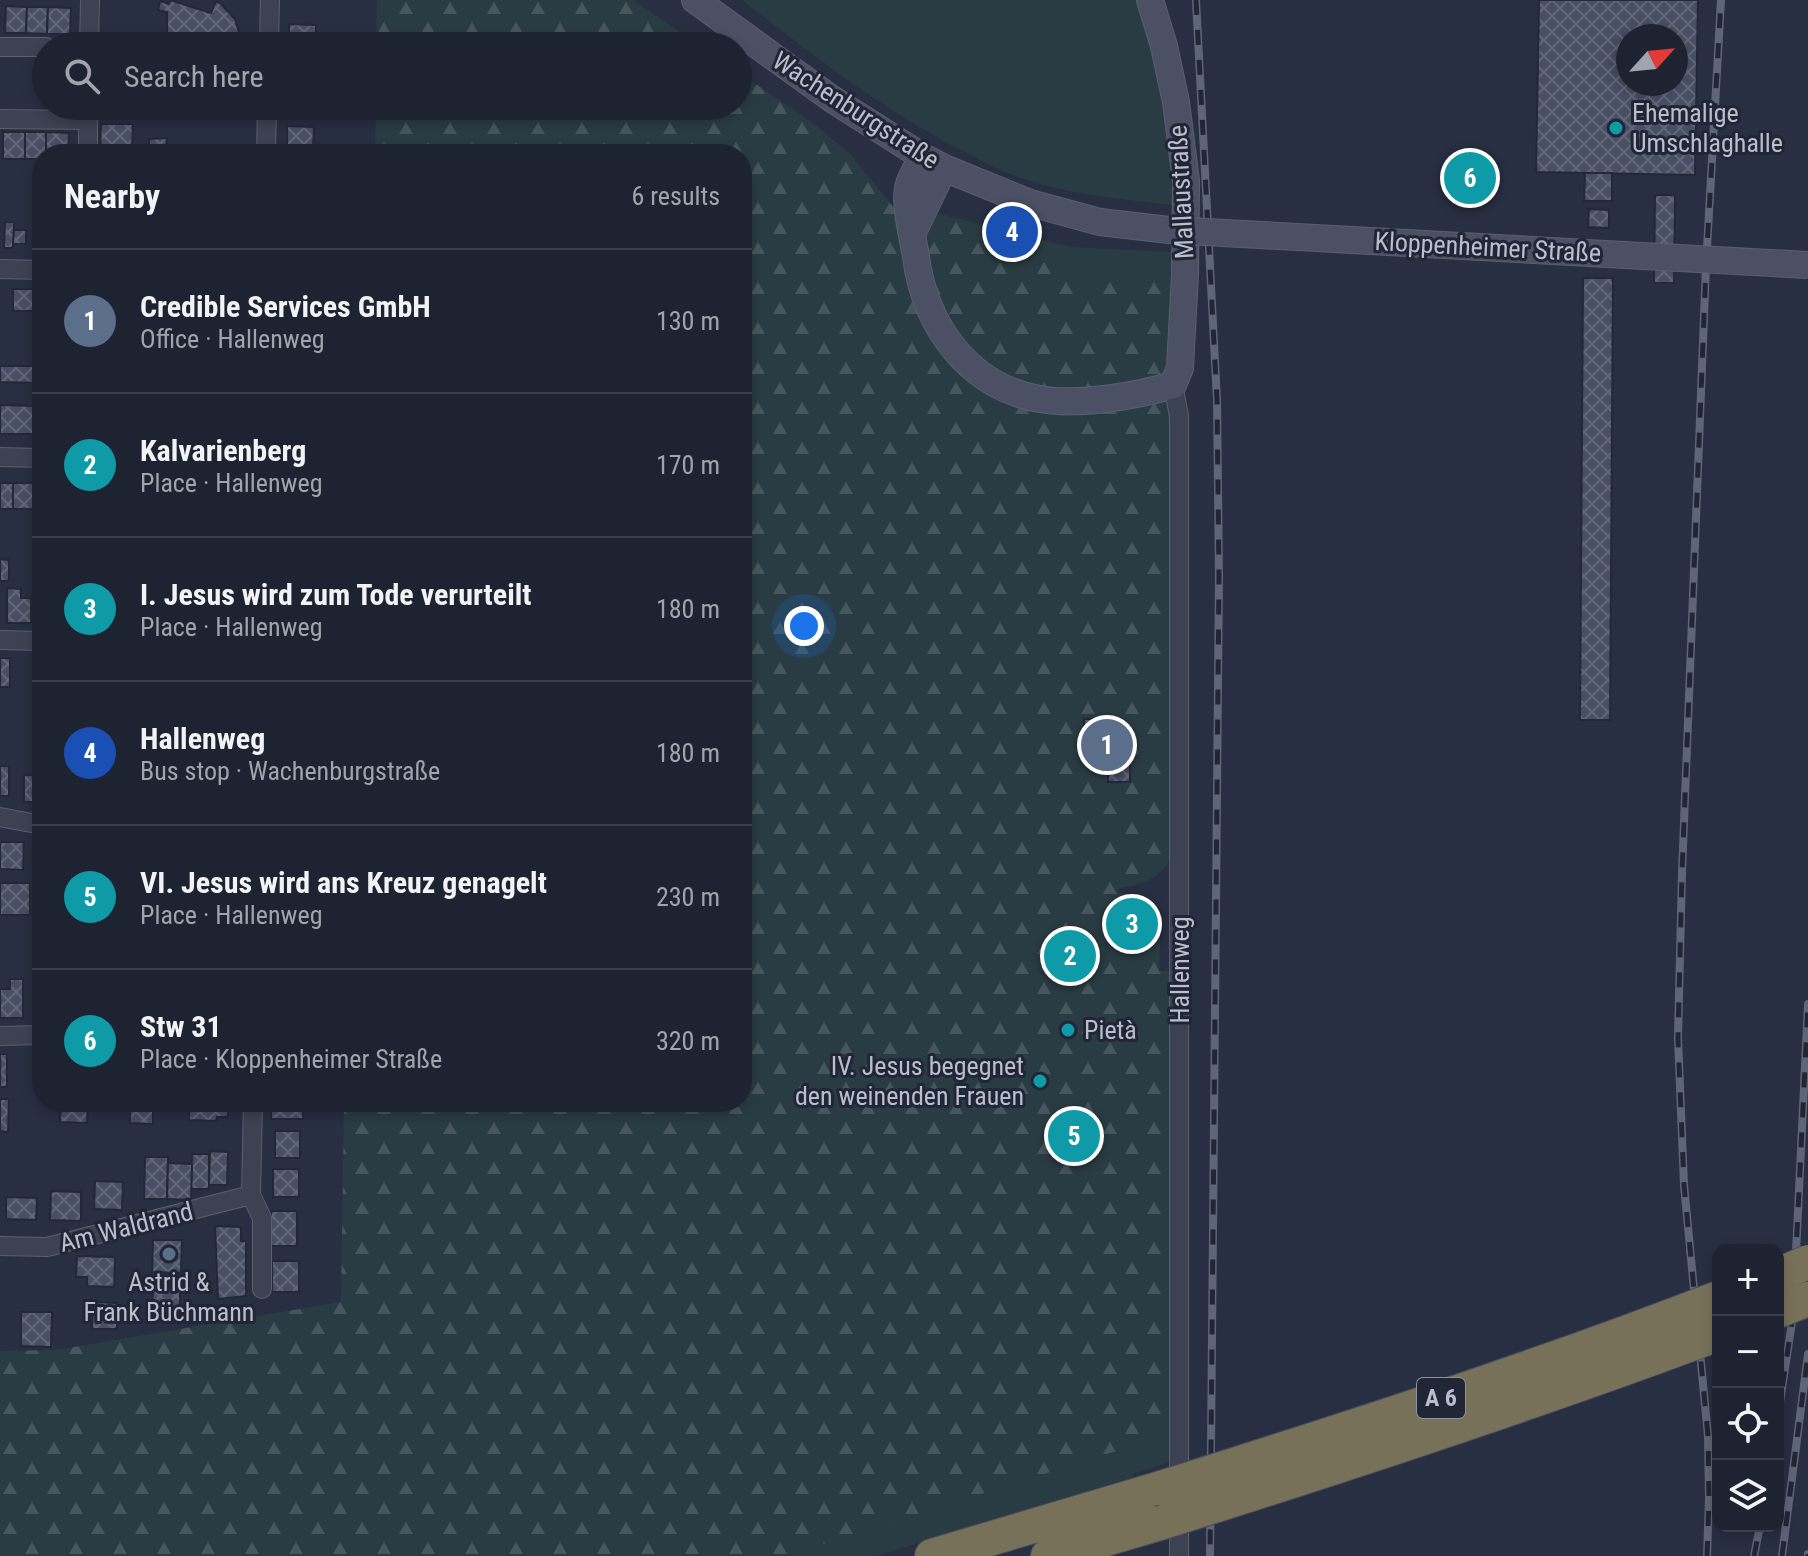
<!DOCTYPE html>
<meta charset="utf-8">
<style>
:root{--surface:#1e2332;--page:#262b3a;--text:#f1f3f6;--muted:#a1a4ac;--line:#3c404d;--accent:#96aaf4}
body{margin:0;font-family:"Roboto Condensed",sans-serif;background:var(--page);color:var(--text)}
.controls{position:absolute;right:24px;bottom:24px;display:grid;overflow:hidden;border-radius:16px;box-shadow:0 4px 12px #0003}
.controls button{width:72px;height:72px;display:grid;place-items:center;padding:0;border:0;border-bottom:2px solid var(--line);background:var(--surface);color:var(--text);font:40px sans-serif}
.compass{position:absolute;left:1616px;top:24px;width:72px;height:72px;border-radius:50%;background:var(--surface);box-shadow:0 4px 12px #0003;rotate:63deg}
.you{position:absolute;left:804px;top:626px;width:28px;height:28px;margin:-20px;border:6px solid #fff;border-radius:50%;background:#1a73e8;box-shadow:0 0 0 12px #1a73e833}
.badge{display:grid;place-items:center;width:52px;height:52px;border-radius:50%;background:var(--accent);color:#fff;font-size:26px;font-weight:700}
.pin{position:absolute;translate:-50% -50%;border:4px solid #fff;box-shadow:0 2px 8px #0006}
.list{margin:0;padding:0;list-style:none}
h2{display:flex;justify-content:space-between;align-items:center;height:104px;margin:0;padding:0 32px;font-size:34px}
h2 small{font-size:26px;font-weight:400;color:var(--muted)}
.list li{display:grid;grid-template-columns:52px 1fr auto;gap:24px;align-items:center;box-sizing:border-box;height:144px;padding:0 32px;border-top:2px solid var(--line)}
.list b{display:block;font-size:30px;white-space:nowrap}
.list p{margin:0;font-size:26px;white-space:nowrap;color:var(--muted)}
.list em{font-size:26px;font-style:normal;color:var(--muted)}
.icon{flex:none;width:44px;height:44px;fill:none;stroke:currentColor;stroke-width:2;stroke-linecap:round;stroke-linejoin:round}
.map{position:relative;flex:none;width:1808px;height:1556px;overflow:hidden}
.search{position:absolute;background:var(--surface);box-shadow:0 4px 12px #0003;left:32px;top:32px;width:720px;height:88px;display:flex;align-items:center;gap:20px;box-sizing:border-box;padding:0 28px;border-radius:44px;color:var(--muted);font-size:30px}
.panel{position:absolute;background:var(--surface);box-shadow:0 4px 12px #0003;left:32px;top:144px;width:720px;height:968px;border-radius:32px}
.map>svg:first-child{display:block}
.green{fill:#2a3c43}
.forest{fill:url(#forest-firs)}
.building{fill:url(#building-cross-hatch);stroke:#232839;stroke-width:2;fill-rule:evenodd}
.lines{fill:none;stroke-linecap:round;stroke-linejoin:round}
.street-casing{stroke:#5b5f6f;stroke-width:20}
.secondary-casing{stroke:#5b5f6f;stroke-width:28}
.highway-casing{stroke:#474c5c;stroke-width:36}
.street{stroke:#3d4252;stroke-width:18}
.secondary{stroke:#4b5065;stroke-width:26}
.highway{stroke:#78715a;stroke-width:34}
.rail-casing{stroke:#5f6579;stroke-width:8}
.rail{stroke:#212637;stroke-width:5;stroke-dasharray:15;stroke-linecap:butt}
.secondary-bridge-casing{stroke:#5b5f6f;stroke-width:28;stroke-linecap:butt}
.highway-bridge-casing{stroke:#474c5c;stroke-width:36;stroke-linecap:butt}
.secondary-bridge{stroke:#4b5065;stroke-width:26}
.highway-bridge{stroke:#78715a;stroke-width:34}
.culture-dot{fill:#0f9aa8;stroke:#212637;stroke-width:3}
.service-dot{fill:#5c6f8a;stroke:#212637;stroke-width:3}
.labels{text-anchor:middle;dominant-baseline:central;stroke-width:6;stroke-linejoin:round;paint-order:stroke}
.shield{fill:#212637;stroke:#8c909f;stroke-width:2}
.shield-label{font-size:24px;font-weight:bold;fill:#babecc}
.street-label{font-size:26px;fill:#babecc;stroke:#212637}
.poi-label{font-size:26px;fill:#babecc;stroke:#212637;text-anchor:start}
</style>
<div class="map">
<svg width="1808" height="1556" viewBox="0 0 1808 1556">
<defs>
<pattern id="forest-firs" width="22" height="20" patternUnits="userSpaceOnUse" patternTransform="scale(2)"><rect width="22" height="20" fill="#2a3c43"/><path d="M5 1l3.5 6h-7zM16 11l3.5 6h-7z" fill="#47565d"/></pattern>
<pattern id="building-cross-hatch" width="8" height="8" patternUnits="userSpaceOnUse" patternTransform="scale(2)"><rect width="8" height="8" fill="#484f64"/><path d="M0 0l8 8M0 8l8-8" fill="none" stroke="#606779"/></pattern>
</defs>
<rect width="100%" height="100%" fill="#282f42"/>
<!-- green -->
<g class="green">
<path d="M 742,0 L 1138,0 L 1154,56 L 1169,131 L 1174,205 C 1116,199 1056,194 1001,170 C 988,165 976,157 963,151 C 883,110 813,55 742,0 Z"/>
<path d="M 986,226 L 1071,247 L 1174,252 L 1180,283 L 1106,282 L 1008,251 Z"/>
<path d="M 1173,1433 L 1173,1461 L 1133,1474 L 1133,1477 L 876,1556 L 786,1556 Z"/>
</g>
<!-- forest -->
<g class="forest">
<path d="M 377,0 L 633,0 L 700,46 L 376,46 Z"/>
<path d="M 738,72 L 810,121 L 849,153 L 909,226 L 940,214 L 986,226 L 1008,251 L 1106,282 L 1180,283 L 1169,861 C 1154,882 1144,883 1119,888 L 1118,891 L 1150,907 L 1161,916 L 1159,971 L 1172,971 L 1173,1433 L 786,1556 L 0,1556 L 0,1351 L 57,1350 L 341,1302 L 344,1102 L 742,1102 L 742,154 L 375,154 L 376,106 L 738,106 Z"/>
</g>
<!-- building -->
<g class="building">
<path d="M 170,0 L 211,13 L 216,1 L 220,3 L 235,19 L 240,36 L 241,46 L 160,46 L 167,45 L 167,12 L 158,10 L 160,1 L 169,4 Z"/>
<path d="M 1539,0 L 1698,0 L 1695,175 L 1536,172 ZM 1628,36 L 1676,36 L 1676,84 L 1628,84 Z"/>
<path d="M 6,6 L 27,7 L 26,33 L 5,33 Z"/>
<path d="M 27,7 L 48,7 L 47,34 L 26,33 Z"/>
<path d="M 48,7 L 71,8 L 70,34 L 47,34 Z"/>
<path d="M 289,24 L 316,25 L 316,36 L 327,36 L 326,46 L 289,45 Z"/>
<path d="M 101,124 L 133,124 L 132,147 L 149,147 L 149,139 L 167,138 L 166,154 L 100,154 Z"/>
<path d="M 287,126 L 314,127 L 313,148 L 287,147 Z"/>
<rect x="3" y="132" width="22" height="27"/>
<path d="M 25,132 L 46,132 L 46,154 L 42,154 L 42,159 L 25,159 Z"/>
<path d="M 46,132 L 69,133 L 68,154 L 46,154 Z"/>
<path d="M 1475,164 L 1478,189 L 1465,191 L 1462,166 Z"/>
<path d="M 1585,173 L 1612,173 L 1612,201 L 1584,201 Z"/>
<path d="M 1655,195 L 1675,195 L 1674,283 L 1654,283 Z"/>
<path d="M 1589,209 L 1609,210 L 1609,228 L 1588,227 Z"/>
<path d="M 5,222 L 14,222 L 13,248 L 4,248 Z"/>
<path d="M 14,230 L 26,230 L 26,244 L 13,244 Z"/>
<path d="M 1583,278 L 1613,278 L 1610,720 L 1580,720 Z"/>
<path d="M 13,289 L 41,289 L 40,311 L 13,311 Z"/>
<path d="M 0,366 L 41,366 L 41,383 L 0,382 Z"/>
<path d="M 0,405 L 34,406 L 34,434 L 0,434 Z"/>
<rect x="0" y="483" width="13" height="26"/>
<rect x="13" y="483" width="28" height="26"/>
<path d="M 0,559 L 9,560 L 9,581 L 0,581 Z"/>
<path d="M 7,588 L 21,589 L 21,598 L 31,598 L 31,623 L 7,623 Z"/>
<rect x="0" y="658" width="10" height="29"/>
<path d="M 1084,719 L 1112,719 L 1113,738 L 1130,737 L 1130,782 L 1108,782 L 1108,752 L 1085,752 Z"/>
<rect x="0" y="766" width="9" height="30"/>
<rect x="24" y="775" width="18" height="27"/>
<path d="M 0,842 L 24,842 L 23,870 L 0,869 Z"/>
<rect x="0" y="883" width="30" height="32"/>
<path d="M 10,979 L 23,979 L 23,1018 L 0,1018 L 0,989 L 10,989 Z"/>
<rect x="0" y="1054" width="7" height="33"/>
<path d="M 0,1099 L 9,1099 L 8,1132 L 0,1131 Z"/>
<path d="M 61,1102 L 88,1102 L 87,1123 L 60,1122 Z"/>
<path d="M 130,1102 L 153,1102 L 153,1124 L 130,1123 Z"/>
<path d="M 205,1102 L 228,1102 L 228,1117 L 217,1117 L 216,1121 L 189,1120 L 189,1105 L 205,1106 Z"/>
<rect x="271" y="1102" width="32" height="17"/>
<rect x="275" y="1131" width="25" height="27"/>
<path d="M 210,1151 L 228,1152 L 227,1185 L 209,1185 Z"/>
<path d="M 192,1154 L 209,1154 L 209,1189 L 191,1189 Z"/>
<path d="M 145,1157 L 168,1157 L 167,1199 L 144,1199 Z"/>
<path d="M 168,1163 L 192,1164 L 191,1200 L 167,1199 Z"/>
<rect x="273" y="1169" width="26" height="28"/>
<path d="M 95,1181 L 123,1182 L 122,1210 L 94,1209 Z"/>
<path d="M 51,1191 L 81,1192 L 81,1221 L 50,1220 Z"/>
<path d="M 6,1197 L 37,1198 L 36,1220 L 6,1219 Z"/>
<rect x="271" y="1211" width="26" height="35"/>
<path d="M 215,1226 L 241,1227 L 241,1241 L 246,1241 L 246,1296 L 218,1299 Z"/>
<path d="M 153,1240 L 182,1240 L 181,1273 L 152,1272 Z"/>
<path d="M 77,1256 L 115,1257 L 114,1287 L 87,1286 L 87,1277 L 76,1277 Z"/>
<rect x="272" y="1261" width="27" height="31"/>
<path d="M 153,1286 L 180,1286 L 180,1317 L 152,1316 Z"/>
<path d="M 93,1302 L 117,1303 L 117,1329 L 92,1329 Z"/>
<path d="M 21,1312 L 52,1312 L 51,1347 L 21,1346 Z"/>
</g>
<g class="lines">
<defs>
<g id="street">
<path d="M 89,46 L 90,0"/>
<path d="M 269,46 L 270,0"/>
<path d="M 0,47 L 46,47"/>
<path d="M 0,119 L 88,120"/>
<path d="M 88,154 L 88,106"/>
<path d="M 266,154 L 267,106"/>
<path d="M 0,269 L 42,270"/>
<path d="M 1173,385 L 1179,416 L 1179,1556"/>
<path d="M 0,457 L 42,458"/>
<path d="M 0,640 L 42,641"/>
<path d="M 0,817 L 42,825"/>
<path d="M 0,1036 L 42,1035"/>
<path d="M 251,1195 L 262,1218 L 262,1289"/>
<path d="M 0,1246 L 47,1247 L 251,1195 L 253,1102"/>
</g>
<g id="secondary">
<path d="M 695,0 L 832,99 L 923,157 L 944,168 L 1030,203 L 1100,222 L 1169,230"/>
<path d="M 923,157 C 918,165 912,175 909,184 C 903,202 913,237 916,257 C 925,325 968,387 1040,399 C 1078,406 1136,396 1173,385 L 1180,368 L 1185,275 L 1186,181 L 1176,102 L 1164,46 L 1150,0"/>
<path d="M 913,232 L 944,168"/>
</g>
<g id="highway">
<path d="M 932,1556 L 1161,1488"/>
<path d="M 1048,1556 L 1160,1523"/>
</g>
</defs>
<!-- street casing -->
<use href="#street" class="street-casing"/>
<!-- secondary casing -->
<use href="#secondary" class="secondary-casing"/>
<!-- highway casing -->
<use href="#highway" class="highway-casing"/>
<!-- street -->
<use href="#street" class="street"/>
<!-- secondary -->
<use href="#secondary" class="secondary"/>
<!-- highway -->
<use href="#highway" class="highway"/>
<defs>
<g id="rail">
<path d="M 1196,0 L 1217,400 L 1219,576 L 1210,1556"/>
<path d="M 1778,1416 L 1793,1315 L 1808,1004"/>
<path d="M 1707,1556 L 1709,1499 L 1708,1436 L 1684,1185 L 1678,1038 L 1682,873 L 1706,266 L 1721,0"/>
<path d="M 1754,1556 L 1760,1526"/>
<path d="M 1782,1556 L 1808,1354"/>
<path d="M 1808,1556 L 1808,1554"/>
</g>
</defs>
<!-- rail casing -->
<use href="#rail" class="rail-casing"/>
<!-- rail -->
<use href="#rail" class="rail"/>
<defs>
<path id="secondary-bridge" d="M 1169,230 L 1808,265"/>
<g id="highway-bridge">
<path d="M 1778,1275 L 1808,1262"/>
<path d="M 1778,1311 L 1808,1299"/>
<path d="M 1161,1488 C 1348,1429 1535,1369 1718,1298"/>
<path d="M 1160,1523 C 1348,1464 1534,1403 1718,1334"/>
</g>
</defs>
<!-- secondary-bridge casing -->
<use href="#secondary-bridge" class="secondary-bridge-casing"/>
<!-- highway-bridge casing -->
<use href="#highway-bridge" class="highway-bridge-casing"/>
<!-- secondary-bridge -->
<use href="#secondary-bridge" class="secondary-bridge"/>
<!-- highway-bridge -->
<use href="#highway-bridge" class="highway-bridge"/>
</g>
<!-- markers -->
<g class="culture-dot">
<circle cx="1616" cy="128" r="8"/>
<circle cx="1068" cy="1030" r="8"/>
<circle cx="1040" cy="1081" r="8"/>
</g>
<circle class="service-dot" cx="169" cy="1254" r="8"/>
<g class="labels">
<!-- shield labels -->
<rect class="shield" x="1417" y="1378" width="48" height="40" rx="6"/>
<g class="shield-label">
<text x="1441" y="1398">A 6</text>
</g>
<!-- street labels -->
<g class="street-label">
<text transform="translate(856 110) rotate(33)">Wachenburgstraße</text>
<text transform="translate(1181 192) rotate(-93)">Mallaustraße</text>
<text transform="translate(1488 247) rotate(3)">Kloppenheimer Straße</text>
<text transform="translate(1180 970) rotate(-90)">Hallenweg</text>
<text transform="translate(126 1227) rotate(-14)">Am Waldrand</text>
</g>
<!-- poi labels -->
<g class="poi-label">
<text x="1632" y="113">Ehemalige<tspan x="1632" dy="30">Umschlaghalle</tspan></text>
<text x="1084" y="1030">Pietà</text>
<text x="1024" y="1066" text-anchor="end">IV. Jesus begegnet<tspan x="1024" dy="30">den weinenden Frauen</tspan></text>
<text x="169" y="1282" text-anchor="middle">Astrid &amp;<tspan x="169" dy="30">Frank Büchmann</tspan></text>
</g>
</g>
</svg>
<div class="controls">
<button>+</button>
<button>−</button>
<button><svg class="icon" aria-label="locate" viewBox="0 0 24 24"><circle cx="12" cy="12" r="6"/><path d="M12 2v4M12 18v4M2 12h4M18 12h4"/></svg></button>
<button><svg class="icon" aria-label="layers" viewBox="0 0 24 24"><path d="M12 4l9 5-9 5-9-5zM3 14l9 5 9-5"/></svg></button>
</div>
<svg class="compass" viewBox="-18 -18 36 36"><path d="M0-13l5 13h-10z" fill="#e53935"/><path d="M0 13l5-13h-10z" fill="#a1a4ac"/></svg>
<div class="you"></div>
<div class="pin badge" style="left:1107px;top:745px;background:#5c6f8a">1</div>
<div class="pin badge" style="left:1070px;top:956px;background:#0f9aa8">2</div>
<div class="pin badge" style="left:1132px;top:924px;background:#0f9aa8">3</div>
<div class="pin badge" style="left:1012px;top:232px;background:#1a4fb4">4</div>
<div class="pin badge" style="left:1074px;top:1136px;background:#0f9aa8">5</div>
<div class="pin badge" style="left:1470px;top:178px;background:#0f9aa8">6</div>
<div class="search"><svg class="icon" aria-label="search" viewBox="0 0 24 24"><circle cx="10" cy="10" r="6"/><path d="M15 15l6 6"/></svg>Search here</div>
<section class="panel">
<h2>Nearby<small>6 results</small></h2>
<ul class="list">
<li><span class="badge" style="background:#5c6f8a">1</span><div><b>Credible Services GmbH</b><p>Office · Hallenweg</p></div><em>130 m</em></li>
<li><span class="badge" style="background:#0f9aa8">2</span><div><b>Kalvarienberg</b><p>Place · Hallenweg</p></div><em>170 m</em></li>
<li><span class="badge" style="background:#0f9aa8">3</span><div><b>I. Jesus wird zum Tode verurteilt</b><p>Place · Hallenweg</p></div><em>180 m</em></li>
<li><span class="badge" style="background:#1a4fb4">4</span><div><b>Hallenweg</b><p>Bus stop · Wachenburgstraße</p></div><em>180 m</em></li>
<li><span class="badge" style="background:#0f9aa8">5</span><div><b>VI. Jesus wird ans Kreuz genagelt</b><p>Place · Hallenweg</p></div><em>230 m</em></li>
<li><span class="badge" style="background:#0f9aa8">6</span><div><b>Stw 31</b><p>Place · Kloppenheimer Straße</p></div><em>320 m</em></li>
</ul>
</section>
</div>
